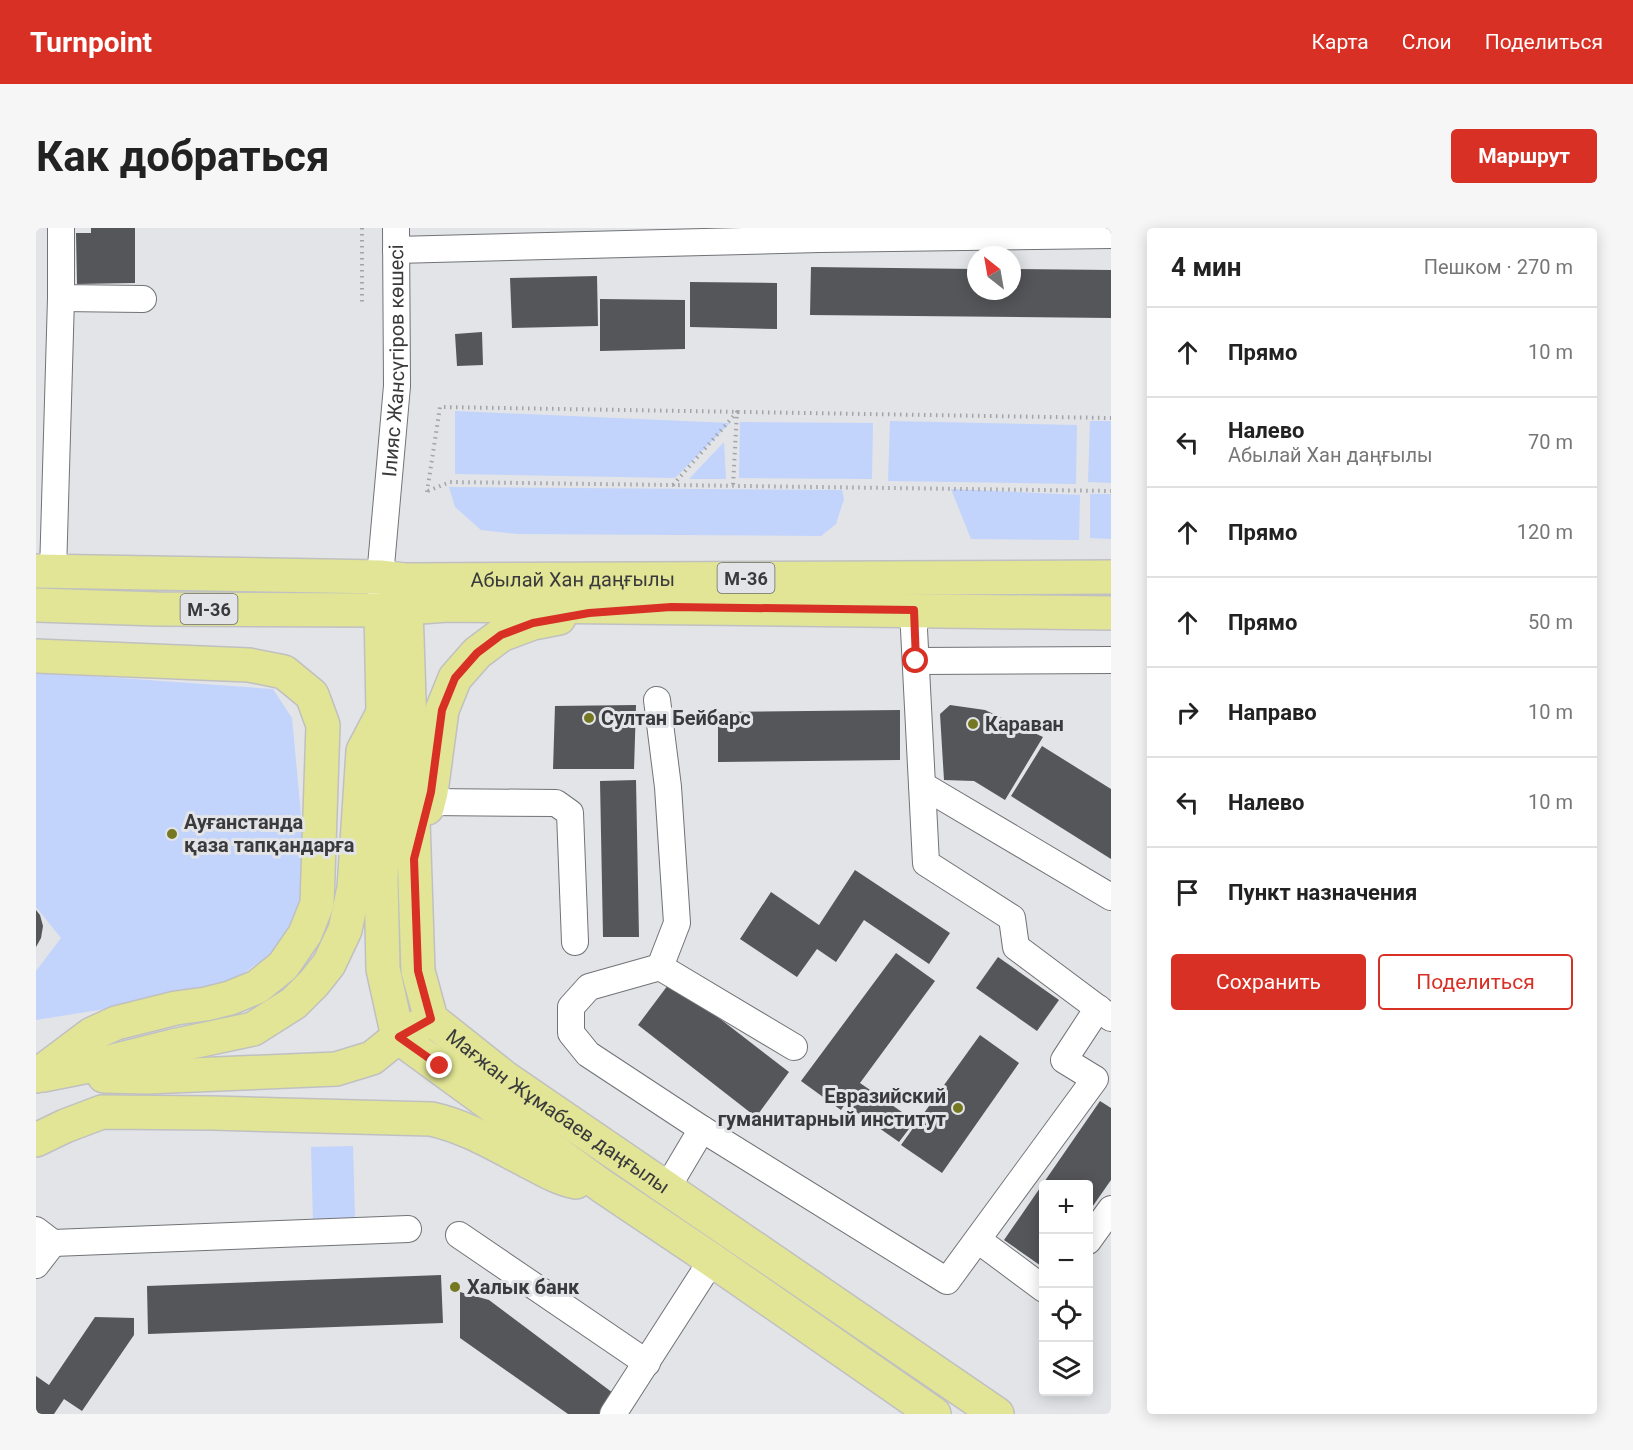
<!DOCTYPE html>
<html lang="ru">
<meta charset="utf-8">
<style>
:root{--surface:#fff;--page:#f6f6f6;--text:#222;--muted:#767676;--line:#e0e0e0;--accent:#d93025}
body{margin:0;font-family:Roboto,sans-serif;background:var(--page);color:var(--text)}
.controls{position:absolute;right:18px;bottom:18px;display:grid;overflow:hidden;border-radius:6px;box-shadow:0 3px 15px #0003}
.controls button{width:54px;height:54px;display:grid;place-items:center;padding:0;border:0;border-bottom:2px solid var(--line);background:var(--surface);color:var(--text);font:30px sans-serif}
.compass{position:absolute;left:931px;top:18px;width:54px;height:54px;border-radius:50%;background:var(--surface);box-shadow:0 3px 15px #0003;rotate:329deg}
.stop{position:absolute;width:18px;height:18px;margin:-14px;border:4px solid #d93025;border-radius:50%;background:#fff}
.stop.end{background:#d93025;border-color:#fff;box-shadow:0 2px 6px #0008}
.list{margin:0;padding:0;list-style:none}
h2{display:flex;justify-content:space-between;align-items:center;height:78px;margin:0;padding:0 24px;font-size:26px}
h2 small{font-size:20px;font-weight:400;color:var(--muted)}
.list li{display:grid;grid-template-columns:39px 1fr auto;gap:18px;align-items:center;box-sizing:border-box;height:90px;padding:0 24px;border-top:2px solid var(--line)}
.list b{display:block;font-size:22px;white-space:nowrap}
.list p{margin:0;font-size:20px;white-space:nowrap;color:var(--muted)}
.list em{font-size:20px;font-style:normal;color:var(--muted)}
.actions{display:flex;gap:12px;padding:18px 24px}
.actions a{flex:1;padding:14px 0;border:2px solid var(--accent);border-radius:6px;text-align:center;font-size:21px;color:var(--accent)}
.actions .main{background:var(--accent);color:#fff}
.icon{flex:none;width:33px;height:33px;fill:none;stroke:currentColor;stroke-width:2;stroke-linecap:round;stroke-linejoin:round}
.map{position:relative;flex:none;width:1075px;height:1186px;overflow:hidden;border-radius:6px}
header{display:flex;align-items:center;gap:36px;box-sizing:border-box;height:84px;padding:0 30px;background:var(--accent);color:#fff}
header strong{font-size:28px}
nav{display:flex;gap:33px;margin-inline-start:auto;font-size:21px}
.intro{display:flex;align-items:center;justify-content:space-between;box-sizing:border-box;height:144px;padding:0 36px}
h1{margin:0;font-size:42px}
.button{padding:15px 27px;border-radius:6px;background:var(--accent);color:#fff;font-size:21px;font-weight:700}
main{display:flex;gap:36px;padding:0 36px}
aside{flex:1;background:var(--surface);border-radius:6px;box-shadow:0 3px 15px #0003}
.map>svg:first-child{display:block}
.green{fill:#c2d3fc}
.building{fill:#555659}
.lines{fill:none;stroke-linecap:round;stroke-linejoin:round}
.minor-casing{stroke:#717376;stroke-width:28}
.major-casing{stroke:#c0c0c1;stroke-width:36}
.path{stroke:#a3a4a7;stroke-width:4;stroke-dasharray:1.5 4.5;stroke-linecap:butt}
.minor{stroke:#fff;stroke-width:26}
.major{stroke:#e1e595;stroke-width:33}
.route{stroke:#d93025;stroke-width:8}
.poi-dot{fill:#757821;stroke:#e2e4e7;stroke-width:2}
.labels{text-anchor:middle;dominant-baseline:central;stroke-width:6;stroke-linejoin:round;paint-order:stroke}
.shield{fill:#e2e4e7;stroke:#6c6d6f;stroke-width:1.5}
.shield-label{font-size:18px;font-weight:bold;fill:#3a3a3c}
.street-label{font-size:20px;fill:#3a3a3c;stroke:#e2e4e7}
.poi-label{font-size:20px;font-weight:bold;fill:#3a3a3c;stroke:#e2e4e7;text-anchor:start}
</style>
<header>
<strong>Turnpoint</strong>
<nav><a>Карта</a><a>Слои</a><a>Поделиться</a></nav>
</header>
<div class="intro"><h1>Как добраться</h1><a class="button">Маршрут</a></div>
<main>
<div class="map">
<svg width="1075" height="1186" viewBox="0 0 1075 1186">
<rect width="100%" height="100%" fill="#e2e4e7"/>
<!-- green -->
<g class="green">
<path d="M 419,183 L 694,195 L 639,250 L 419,246 Z"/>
<path d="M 854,193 L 1041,197 L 1040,256 L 852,253 Z"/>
<path d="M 1054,193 L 1075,193 L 1075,255 L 1052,254 Z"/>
<path d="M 704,194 L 837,195 L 836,251 L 703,250 Z"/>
<path d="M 688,214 L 690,251 L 653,251 Z"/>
<path d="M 413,259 L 806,262 L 808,271 L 800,296 L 785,308 L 482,306 L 445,302 L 419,279 Z"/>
<path d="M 915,261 L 1044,267 L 1043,312 L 935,311 Z"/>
<path d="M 1054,266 L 1075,266 L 1075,311 L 1054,310 Z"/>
<path d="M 0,444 L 237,461 L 256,490 L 269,630 L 267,677 L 236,725 L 195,754 L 144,769 L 0,792 L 0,743 L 25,710 L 0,679 Z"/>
<path d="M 317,918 L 319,991 L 277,994 L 275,919 Z"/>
</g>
<!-- building -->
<g class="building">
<path d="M 55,0 L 99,0 L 99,55 L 41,56 L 40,5 L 55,5 Z"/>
<path d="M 775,39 L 940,41 L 940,63 L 976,63 L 976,41 L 1075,42 L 1075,90 L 774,87 Z"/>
<path d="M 561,48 L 562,98 L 476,100 L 474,50 Z"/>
<path d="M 654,54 L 741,55 L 741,101 L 654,99 Z"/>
<path d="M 564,71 L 649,72 L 649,121 L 564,123 Z"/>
<path d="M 446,104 L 447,137 L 421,138 L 419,106 Z"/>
<path d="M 600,477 L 598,541 L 517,541 L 519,478 Z"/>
<path d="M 914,477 L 949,482 L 1007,509 L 969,572 L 938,553 L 908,552 L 904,486 Z"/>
<path d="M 864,482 L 864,532 L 682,534 L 682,484 Z"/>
<path d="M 1006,518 L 1075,561 L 1075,631 L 975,568 Z"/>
<path d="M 600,552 L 603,709 L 567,709 L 564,553 Z"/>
<path d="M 819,642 L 914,705 L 893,736 L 828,692 L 800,734 L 781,721 L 761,749 L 704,711 L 735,664 L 783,697 Z"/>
<path d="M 0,682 L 4,687 L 7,698 L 5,710 L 0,719 Z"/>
<path d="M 860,725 L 899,753 L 824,855 L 879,893 L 863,914 L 809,876 L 805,882 L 765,853 Z"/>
<path d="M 962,729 L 1023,772 L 1001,803 L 940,760 Z"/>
<path d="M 635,753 L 753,844 L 720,889 L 602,797 Z"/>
<path d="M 944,807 L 983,835 L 906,945 L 865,917 Z"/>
<path d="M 1064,873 L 1075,880 L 1075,952 L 1052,985 L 1052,956 L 1008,956 L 1008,1040 L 968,1012 Z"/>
<path d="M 405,1047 L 407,1095 L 112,1106 L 111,1058 Z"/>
<path d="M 424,1064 L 453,1072 L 581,1168 L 569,1186 L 532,1186 L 424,1110 Z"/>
<path d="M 59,1089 L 98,1090 L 98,1107 L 46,1183 L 28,1171 L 18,1186 L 0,1186 L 0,1148 L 13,1157 Z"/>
</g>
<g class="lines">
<defs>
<g id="minor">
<path d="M 25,0 L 25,70 L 107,71"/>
<path d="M 360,22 L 784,11 L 1075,7"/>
<path d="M 17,344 L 25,70"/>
<path id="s1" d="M 345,368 L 344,349 L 361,158 L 360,0"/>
<path d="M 877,382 L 890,635 L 976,690 L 980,719 L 1075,790"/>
<path d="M 880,433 L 1075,432"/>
<path d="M 621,472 L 632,559 L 641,695 L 624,739"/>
<path d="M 886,557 L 1075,669"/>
<path d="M 392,574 L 520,575 L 534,585 L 539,714"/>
<path d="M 758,819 L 624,739 L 553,759 L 535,779 L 535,805 L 552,826 L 666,901 L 911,1053 L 1059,851 L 1028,832 L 1062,780"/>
<path d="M 631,960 L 666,901"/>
<path d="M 0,1002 L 17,1015 L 0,1037"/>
<path d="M 423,1007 L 611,1135"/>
<path d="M 942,1012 L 1008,1061"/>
<path d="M 1052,1013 L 1075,981"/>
<path d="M 17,1015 L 372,1001"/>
<path d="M 577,1186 L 676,1032"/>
</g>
<g id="major">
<path id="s2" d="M 0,343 L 344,349 L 369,352 L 1075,349"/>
<path d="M 0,377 L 121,381 L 345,382 L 411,377 L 1075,385"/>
<path id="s3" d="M 370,380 L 382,743 L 395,791 L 468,849 L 961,1186"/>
<path d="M 345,382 L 347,485 L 350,533 L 345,650 L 347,741 L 362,809"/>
<path d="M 0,428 L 213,437 L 248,444 L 276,467 L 287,497 L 281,676 L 269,706 L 247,738 L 221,759 L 194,770 L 170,776 L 140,780 L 80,795 L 56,806 L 0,848"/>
<path d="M 391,580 L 395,564 L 406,482 L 419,450 L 441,425 L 465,407 L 497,395 L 523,390"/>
<path d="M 362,809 L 566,958 L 676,1032 L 898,1186"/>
<path d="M 7,847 L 73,834 L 137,818 L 217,801 L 258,775 L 278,755 L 293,736 L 309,702 L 318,660 L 327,523 L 347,485"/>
<path d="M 68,848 L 111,849 L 300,841 L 336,830 L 362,809 L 383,798"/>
<path d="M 0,912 L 29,898 L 66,884 L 176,885 L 395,891 C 429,898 462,918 493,934 C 507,941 523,951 540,954"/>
</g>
</defs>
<!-- minor casing -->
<use href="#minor" class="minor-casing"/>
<!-- major casing -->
<use href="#major" class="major-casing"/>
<!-- path -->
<g class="path">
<path d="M 326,0 L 326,75"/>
<path d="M 637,257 L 701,184 L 697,258"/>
<path d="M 392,263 L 414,254 L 1075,263"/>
<path d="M 391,264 L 404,179 L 1075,190"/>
</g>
<!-- minor -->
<use href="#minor" class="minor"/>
<!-- major -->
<use href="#major" class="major"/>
</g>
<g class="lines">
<!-- route -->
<path class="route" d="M 404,838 L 363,809 L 395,791 L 382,743 L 378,631 L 395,564 L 406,482 L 419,450 L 441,425 L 465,407 L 497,395 L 553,385 L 635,379 L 878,382 L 880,433"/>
</g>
<!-- markers -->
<g class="poi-dot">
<circle cx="553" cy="490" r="6"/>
<circle cx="937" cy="496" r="6"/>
<circle cx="136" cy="606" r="6"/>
<circle cx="922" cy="880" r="6"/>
<circle cx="419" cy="1059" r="6"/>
</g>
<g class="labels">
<!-- shield labels -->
<g class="shield">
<rect x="681.5" y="335" width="57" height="30" rx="4.5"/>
<rect x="144.5" y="366" width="57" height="30" rx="4.5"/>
</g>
<g class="shield-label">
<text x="710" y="350">M-36</text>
<text x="173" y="381">M-36</text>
</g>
<!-- street labels -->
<g class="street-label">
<text stroke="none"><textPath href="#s1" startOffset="236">Ілияс Жансүгіров көшесі</textPath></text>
<text stroke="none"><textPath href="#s2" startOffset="537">Абылай Хан даңғылы</textPath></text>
<text stroke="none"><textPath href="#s3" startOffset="570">Мағжан Жұмабаев даңғылы</textPath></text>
</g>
<!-- poi labels -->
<g class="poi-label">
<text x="565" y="490">Султан Бейбарс</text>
<text x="949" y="496">Караван</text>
<text x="148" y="594">Ауғанстанда<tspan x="148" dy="23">қаза тапқандарға</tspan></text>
<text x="910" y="868" text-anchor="end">Евразийский<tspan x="910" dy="23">гуманитарный институт</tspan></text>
<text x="431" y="1059">Халык банк</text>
</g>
</g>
</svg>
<div class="controls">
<button>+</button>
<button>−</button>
<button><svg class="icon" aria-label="locate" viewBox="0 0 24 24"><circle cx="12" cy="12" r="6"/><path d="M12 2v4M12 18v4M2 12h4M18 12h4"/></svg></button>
<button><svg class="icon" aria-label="layers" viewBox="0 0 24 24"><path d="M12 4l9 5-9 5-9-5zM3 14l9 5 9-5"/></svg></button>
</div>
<svg class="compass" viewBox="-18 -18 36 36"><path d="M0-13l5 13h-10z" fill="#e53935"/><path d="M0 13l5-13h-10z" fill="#767676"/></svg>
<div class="stop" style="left:880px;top:433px"></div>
<div class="stop end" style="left:404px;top:838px"></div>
</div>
<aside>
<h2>4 мин<small>Пешком · 270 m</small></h2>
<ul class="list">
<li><svg class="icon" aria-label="ahead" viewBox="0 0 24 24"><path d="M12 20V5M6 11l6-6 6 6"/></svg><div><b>Прямо</b></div><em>10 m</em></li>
<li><svg class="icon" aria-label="left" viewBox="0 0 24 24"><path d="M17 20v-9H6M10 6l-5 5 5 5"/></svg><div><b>Налево</b><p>Абылай Хан даңғылы</p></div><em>70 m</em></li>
<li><svg class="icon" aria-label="ahead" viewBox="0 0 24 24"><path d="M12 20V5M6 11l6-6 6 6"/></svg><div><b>Прямо</b></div><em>120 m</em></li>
<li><svg class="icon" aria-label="ahead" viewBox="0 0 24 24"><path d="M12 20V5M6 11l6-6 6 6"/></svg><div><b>Прямо</b></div><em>50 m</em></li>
<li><svg class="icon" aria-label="right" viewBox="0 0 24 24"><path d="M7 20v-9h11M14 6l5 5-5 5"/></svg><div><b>Направо</b></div><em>10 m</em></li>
<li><svg class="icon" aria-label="left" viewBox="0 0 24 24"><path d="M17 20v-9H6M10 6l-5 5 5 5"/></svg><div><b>Налево</b></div><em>10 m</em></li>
<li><svg class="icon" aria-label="arrive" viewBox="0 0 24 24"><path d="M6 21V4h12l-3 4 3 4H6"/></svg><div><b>Пункт назначения</b></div></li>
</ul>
<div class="actions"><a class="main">Сохранить</a><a>Поделиться</a></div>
</aside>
</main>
